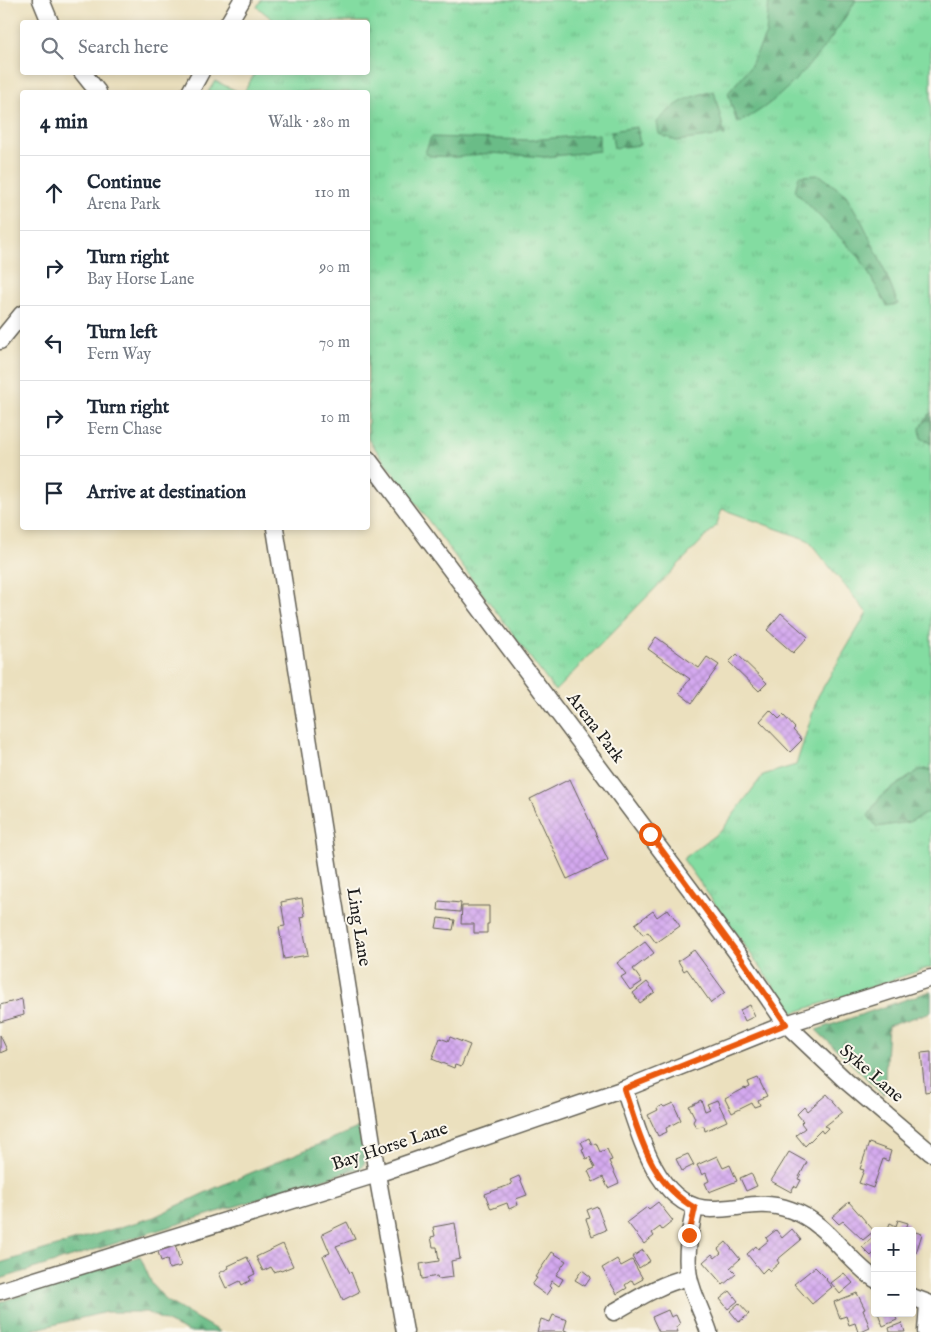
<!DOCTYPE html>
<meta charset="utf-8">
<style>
:root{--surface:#fff;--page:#f2f2f3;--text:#1f2937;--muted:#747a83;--line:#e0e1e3}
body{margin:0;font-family:"IM FELL English",serif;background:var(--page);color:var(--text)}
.controls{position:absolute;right:15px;bottom:15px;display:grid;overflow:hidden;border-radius:5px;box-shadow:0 2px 8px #0003}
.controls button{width:45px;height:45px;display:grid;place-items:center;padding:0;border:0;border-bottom:1px solid var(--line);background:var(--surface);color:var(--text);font:25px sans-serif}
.stop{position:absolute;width:15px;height:15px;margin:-11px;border:4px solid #ea580c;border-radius:50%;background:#fff}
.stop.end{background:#ea580c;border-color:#fff;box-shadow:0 1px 5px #0008}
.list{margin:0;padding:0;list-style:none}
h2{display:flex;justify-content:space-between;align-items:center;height:65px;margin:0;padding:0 20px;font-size:21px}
h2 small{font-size:16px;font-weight:400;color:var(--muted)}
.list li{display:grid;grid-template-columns:32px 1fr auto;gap:15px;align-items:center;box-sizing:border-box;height:75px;padding:0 20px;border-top:1px solid var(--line)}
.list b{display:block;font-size:19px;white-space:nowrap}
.list p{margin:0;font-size:16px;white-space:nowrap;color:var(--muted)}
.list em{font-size:16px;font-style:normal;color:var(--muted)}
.icon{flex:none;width:28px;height:28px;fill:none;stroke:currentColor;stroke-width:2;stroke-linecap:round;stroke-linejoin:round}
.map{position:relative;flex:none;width:931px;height:1332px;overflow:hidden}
.search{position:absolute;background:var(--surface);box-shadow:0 2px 8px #0003;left:20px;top:20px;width:350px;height:55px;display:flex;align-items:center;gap:12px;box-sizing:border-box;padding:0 18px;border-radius:5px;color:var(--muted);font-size:19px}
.panel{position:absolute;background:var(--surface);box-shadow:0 2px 8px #0003;left:20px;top:90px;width:350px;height:440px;border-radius:5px}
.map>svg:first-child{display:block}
.grass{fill:url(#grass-tufts);stroke:#507c5e}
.forest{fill:url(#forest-firs);stroke:#436c52}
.building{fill:url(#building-cross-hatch)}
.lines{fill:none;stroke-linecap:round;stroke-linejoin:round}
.minor-casing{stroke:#646155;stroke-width:19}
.minor{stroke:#fff;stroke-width:16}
.route{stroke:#ea580c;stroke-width:6}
.labels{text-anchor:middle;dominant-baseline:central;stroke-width:4;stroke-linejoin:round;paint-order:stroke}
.street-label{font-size:18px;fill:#1c1c1c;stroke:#fbf7ec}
</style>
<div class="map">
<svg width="931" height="1332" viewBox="0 0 931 1332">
<defs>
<pattern id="grass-tufts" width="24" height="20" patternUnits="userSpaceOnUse" patternTransform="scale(1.25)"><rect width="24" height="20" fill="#83dca1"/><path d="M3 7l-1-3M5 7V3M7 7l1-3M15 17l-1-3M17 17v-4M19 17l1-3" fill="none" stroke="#71bc8a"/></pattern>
<pattern id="forest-firs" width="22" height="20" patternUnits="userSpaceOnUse" patternTransform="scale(1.25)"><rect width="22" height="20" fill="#6abc87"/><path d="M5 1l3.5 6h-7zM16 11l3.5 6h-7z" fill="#56986e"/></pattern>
<pattern id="building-cross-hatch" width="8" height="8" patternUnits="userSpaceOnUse" patternTransform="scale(1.25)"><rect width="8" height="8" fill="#d4a9ef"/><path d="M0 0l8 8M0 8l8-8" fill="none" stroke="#b591cc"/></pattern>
</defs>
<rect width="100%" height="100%" fill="#fbf7ec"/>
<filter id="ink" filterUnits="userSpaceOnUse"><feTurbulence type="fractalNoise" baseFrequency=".02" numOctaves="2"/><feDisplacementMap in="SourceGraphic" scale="10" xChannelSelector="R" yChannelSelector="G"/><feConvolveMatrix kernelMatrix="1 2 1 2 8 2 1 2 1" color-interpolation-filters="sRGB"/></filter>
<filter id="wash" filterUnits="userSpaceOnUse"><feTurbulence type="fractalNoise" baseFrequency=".0096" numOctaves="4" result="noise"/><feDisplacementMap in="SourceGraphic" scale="20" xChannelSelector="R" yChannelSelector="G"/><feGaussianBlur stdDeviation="1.12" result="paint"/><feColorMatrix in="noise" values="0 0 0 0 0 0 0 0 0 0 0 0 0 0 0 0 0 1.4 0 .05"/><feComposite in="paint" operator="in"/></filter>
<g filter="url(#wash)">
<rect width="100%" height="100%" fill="#ebe0be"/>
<!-- grass -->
<g class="grass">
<path d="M 261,0 L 931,0 L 931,967 L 793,1013 L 683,859 L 722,830 L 763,775 L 796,765 L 818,696 L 867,613 L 808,540 L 722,509 L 716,526 L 555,691 L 368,439 L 368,92 L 244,92 L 255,73 L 368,72 L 368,22 L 276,22 L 257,7 Z"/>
<path d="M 215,81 L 239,92 L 208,92 Z"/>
</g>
<!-- forest -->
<g class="forest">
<path d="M 769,0 L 856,0 C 830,44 784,103 737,123 L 728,93 L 750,67 L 766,34 Z"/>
<path d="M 714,91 L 725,135 L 676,141 L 659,134 L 657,122 C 676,102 687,97 714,91 Z"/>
<path d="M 637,127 L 640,145 L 614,148 L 611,131 Z"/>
<path d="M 599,134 L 599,151 L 545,157 L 491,153 L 455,157 L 431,156 L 425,153 L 431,137 L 530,140 Z"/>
<path d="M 820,175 L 846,195 L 863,224 L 882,264 L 898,304 L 887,306 L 860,258 L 795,191 L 799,176 Z"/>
<path d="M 931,412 L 931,444 L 921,438 L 920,428 Z"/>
<path d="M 931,769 L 931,809 L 929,812 L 909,822 L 877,827 L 868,816 L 881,796 L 919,770 Z"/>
<path d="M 931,991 L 931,1012 L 888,1026 L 884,1095 L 816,1030 Z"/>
<path d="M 360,1127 L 366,1158 L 363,1167 L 0,1279 L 0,1263 L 154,1217 L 215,1188 Z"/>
<path d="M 140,1256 L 152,1284 L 167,1301 L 220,1332 L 188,1332 L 146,1312 L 106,1312 L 24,1332 L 0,1332 L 0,1302 Z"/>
</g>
<g id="blocks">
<!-- building -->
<g class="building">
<path d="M 781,613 L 808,637 L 793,653 L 767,630 Z"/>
<path d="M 656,637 L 699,668 L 707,657 L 719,665 L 692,703 L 679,693 L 690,679 L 648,649 Z"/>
<path d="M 737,654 L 767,683 L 759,691 L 729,662 Z"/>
<path d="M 770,710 L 779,719 L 783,715 L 795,728 L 793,730 L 802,740 L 790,752 L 760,721 Z"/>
<path d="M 570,779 L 608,860 L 567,879 L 530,799 Z"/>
<path d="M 302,898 L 305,916 L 301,917 L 308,955 L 284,959 L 279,927 L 285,926 L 281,902 Z"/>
<path d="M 439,901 L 461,903 L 460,912 L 438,910 Z"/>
<path d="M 462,906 L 489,906 L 489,924 L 487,924 L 487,933 L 474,933 L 474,924 L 461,924 Z"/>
<path d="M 668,909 L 680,926 L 656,943 L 648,932 L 643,935 L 635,924 L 653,911 L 657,917 Z"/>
<path d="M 438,918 L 455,920 L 453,930 L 436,928 Z"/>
<path d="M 645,942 L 654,953 L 633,969 L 642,982 L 630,990 L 621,977 L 626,974 L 617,963 Z"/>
<path d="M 694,950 L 725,992 L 711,1003 L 687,969 L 684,971 L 678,961 Z"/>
<path d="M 647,982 L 655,992 L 640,1003 L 633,993 Z"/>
<path d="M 22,999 L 24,1015 L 0,1022 L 0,1005 Z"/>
<path d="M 750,1005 L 755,1016 L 745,1021 L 740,1010 Z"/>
<path d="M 0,1035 L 7,1050 L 0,1053 Z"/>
<path d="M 450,1037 L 470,1045 L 461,1067 L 455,1065 L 454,1068 L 432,1059 L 440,1038 L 448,1041 Z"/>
<path d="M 931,1052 L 931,1091 L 925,1092 L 921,1053 Z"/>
<path d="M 758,1078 L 767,1096 L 758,1100 L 760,1105 L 754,1107 L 752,1103 L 732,1113 L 725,1099 L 745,1088 L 746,1089 L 750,1087 L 748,1082 Z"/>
<path d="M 827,1094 L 843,1112 L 825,1126 L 828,1128 L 823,1133 L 821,1130 L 805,1146 L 796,1135 L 805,1128 L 801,1123 L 803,1121 L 797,1114 L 804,1107 L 807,1111 Z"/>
<path d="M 701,1100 L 705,1111 L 710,1109 L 707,1104 L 717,1100 L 727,1121 L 705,1131 L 704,1126 L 696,1127 L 693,1122 L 695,1118 L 689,1106 Z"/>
<path d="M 673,1103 L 681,1120 L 666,1128 L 667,1132 L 658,1136 L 648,1115 L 658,1110 L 657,1108 L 662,1105 L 664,1107 Z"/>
<path d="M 589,1138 L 592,1145 L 596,1143 L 600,1152 L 607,1149 L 612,1160 L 609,1161 L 619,1183 L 608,1188 L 603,1177 L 593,1182 L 588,1171 L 595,1168 L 590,1157 L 586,1159 L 582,1149 L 584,1148 L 581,1142 Z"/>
<path d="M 869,1143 L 891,1151 L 888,1161 L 883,1159 L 873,1188 L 859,1183 L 864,1170 L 860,1169 Z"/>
<path d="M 789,1152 L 807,1162 L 798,1179 L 801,1180 L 797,1188 L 794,1186 L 791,1192 L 771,1181 Z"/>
<path d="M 688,1154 L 694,1165 L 682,1171 L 676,1159 Z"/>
<path d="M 717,1156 L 723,1168 L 730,1165 L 737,1181 L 709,1192 L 705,1183 L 709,1181 L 706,1173 L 702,1175 L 697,1165 Z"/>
<path d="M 751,1173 L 757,1186 L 746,1191 L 740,1178 Z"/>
<path d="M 519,1176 L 527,1195 L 516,1199 L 518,1205 L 509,1209 L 507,1203 L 491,1209 L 485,1194 L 512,1184 L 510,1180 Z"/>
<path d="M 658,1202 L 673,1221 L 662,1230 L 660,1227 L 652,1233 L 654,1236 L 644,1244 L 627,1222 L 647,1207 L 649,1209 Z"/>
<path d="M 849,1202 L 874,1231 L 863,1240 L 843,1221 L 839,1224 L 832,1217 Z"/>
<path d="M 597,1206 L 606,1230 L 592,1236 L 586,1219 L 590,1218 L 587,1210 Z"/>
<path d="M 898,1220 L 908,1223 L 906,1229 L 911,1231 L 887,1231 L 890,1223 L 896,1226 Z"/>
<path d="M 347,1222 L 355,1239 L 336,1246 L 350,1273 L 351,1272 L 359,1292 L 343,1300 L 323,1256 L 330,1253 L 322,1234 Z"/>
<path d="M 455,1223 L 460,1259 L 451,1261 L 453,1277 L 438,1279 L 437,1276 L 422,1279 L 420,1264 L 439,1261 L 437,1247 L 433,1247 L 431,1237 L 435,1236 L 433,1227 Z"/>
<path d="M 792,1229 L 801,1240 L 777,1260 L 779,1263 L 770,1271 L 767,1268 L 762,1273 L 747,1254 L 756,1246 L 758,1249 L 768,1241 L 766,1238 L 776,1230 L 782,1238 Z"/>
<path d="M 912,1231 L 922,1234 L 916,1253 L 912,1251 Z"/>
<path d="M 873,1237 L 875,1239 L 875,1252 L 871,1256 L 862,1247 Z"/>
<path d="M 726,1242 L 740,1259 L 730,1268 L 736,1274 L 723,1285 L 703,1262 L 712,1254 L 715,1258 L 721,1253 L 718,1249 Z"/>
<path d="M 175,1244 L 181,1266 L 169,1269 L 167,1259 L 161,1261 L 157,1249 Z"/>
<path d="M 283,1244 L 293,1266 L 281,1271 L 280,1270 L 274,1272 L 271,1267 L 263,1271 L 256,1257 Z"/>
<path d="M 643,1250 L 650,1261 L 639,1268 L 632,1257 Z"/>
<path d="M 552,1252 L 566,1261 L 556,1275 L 563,1279 L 559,1286 L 552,1281 L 549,1286 L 551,1288 L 546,1295 L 532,1285 L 537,1278 L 535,1277 Z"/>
<path d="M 247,1257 L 255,1274 L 249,1277 L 251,1280 L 242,1285 L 240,1281 L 226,1288 L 219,1273 L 229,1268 L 228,1266 Z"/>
<path d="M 617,1259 L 621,1266 L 632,1260 L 643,1279 L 634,1284 L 632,1280 L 625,1285 L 627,1288 L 617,1294 L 602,1268 Z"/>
<path d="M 815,1267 L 827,1279 L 826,1280 L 832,1287 L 812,1304 L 794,1284 Z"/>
<path d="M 582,1270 L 591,1277 L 585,1286 L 575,1280 Z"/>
<path d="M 844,1273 L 853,1283 L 840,1294 L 831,1283 Z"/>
<path d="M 730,1291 L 738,1301 L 728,1309 L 720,1299 Z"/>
<path d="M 857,1293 L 865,1309 L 863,1310 L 870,1328 L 861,1332 L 858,1332 L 855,1323 L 849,1325 L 846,1316 L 840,1318 L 834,1302 Z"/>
<path d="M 739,1303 L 749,1314 L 739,1322 L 730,1311 Z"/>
<path d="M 668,1310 L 671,1317 L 676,1315 L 680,1324 L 676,1327 L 678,1332 L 659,1332 L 652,1317 Z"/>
<path d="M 878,1313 L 894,1313 L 897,1320 L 883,1326 Z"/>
<path d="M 553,1315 L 567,1320 L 564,1330 L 569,1332 L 537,1332 L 541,1319 L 550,1322 Z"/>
<path d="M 902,1323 L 905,1332 L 890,1332 L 889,1328 Z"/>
</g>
</g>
</g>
<g filter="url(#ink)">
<use href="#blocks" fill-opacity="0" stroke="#646155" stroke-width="1"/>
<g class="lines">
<defs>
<g id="minor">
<path d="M 41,0 L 50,22"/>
<path d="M 229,22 L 242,0"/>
<path d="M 82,72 L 98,92"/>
<path d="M 190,92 L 201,72"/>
<path d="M 0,341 L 22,314"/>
<path d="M 368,459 L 690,889 L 740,957 L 786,1024 L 846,1081 L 931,1153"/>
<path d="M 275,528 L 377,1174 L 405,1332"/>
<path d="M 624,1089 C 639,1130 656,1210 712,1209 C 741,1209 760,1199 791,1210 C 827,1222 845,1259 875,1279"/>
<path d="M 695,1208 C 690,1230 685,1254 689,1277 C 693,1296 703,1314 709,1332"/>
<path d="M 0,1291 L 377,1174 L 624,1089 L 786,1024 L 931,978"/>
<path d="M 912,1297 L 928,1303 L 926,1332"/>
<path d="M 614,1312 C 640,1297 660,1284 689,1277"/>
</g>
</defs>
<!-- minor casing -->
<use href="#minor" class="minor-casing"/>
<!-- minor -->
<use href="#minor" class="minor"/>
</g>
</g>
<g class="lines" filter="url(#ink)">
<!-- route -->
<path class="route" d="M 650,834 L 740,957 L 786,1024 L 624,1089 C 640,1135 649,1182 695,1208 L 689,1235"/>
</g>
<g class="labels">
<!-- street labels -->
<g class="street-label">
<text transform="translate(595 728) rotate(53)">Arena Park</text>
<text transform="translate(358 927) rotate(81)">Ling Lane</text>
<text transform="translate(871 1074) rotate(41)">Syke Lane</text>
<text transform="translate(390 1147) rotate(-18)">Bay Horse Lane</text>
</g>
</g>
</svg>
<div class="controls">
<button>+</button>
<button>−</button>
</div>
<div class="stop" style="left:650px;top:834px"></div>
<div class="stop end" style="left:689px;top:1235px"></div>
<div class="search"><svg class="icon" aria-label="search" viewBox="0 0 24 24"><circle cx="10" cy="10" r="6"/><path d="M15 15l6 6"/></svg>Search here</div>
<section class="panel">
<h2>4 min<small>Walk · 280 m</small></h2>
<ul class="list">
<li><svg class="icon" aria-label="ahead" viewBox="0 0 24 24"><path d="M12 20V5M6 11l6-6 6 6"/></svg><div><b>Continue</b><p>Arena Park</p></div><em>110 m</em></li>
<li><svg class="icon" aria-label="right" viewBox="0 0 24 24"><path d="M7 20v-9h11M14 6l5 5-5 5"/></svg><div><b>Turn right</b><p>Bay Horse Lane</p></div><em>90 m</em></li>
<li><svg class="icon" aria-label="left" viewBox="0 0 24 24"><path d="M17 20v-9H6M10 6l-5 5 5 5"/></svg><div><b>Turn left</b><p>Fern Way</p></div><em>70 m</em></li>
<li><svg class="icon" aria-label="right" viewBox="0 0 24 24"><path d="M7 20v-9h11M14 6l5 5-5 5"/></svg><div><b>Turn right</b><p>Fern Chase</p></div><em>10 m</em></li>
<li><svg class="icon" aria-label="arrive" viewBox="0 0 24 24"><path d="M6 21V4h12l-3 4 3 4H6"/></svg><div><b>Arrive at destination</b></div></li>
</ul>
</section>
</div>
